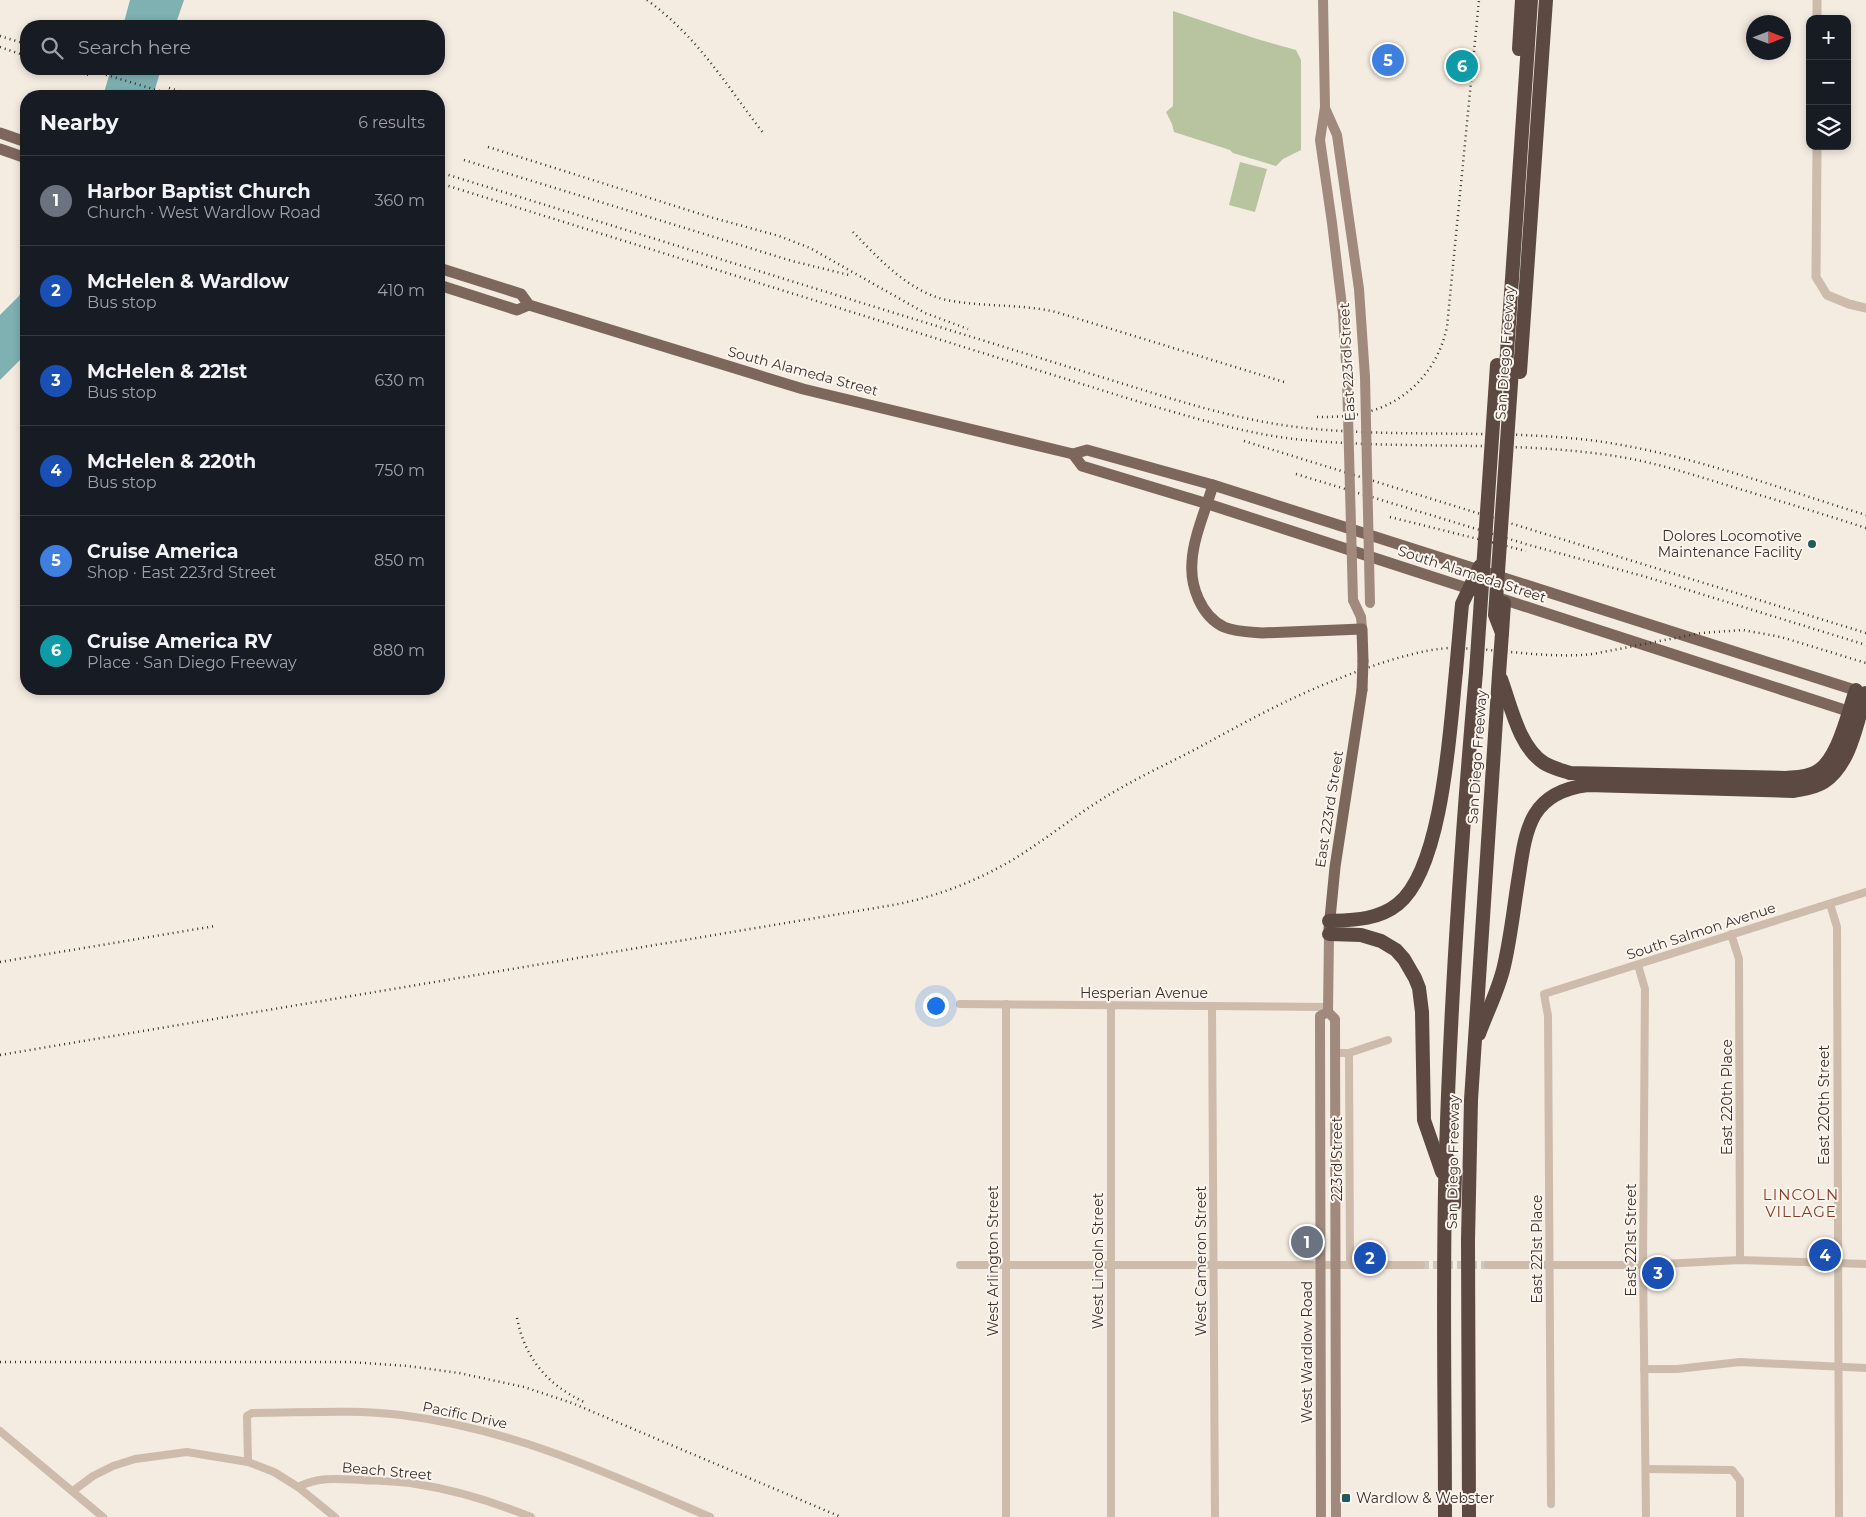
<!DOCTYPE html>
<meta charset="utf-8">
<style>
:root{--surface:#171b24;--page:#20242c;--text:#f1f3f6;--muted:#9ea1a6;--line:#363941;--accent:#1a73e8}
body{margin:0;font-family:Montserrat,sans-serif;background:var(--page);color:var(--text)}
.controls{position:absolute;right:15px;top:15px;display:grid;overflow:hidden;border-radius:10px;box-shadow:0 2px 8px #0003}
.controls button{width:45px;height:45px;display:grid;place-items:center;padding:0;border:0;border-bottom:1px solid var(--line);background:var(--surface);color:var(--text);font:25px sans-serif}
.compass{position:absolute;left:1746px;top:15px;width:45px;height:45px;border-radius:50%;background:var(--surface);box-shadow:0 2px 8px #0003;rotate:90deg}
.you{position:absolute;left:935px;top:1005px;width:18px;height:18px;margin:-12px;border:4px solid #fff;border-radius:50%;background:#1a73e8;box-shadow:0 0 0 8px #1a73e833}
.badge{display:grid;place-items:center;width:32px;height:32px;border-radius:50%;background:var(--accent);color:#fff;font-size:16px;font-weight:700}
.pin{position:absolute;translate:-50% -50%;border:2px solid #fff;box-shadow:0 1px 5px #0006}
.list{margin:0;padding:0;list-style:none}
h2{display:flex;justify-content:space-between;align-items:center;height:65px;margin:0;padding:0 20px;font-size:21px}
h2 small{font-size:16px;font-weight:400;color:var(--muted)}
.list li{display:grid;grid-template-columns:32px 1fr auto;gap:15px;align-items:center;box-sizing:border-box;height:90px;padding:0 20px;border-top:1px solid var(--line)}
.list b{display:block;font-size:19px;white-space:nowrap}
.list p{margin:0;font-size:16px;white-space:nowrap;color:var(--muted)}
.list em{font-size:16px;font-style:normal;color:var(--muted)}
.icon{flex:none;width:28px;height:28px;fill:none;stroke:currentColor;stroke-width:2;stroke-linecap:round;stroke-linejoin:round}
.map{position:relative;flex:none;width:1866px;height:1517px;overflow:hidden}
.search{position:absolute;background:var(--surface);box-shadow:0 2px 8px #0003;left:20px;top:20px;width:425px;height:55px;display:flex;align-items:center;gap:12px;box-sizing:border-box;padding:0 18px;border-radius:20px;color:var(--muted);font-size:19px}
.panel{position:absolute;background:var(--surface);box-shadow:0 2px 8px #0003;left:20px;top:90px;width:425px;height:605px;border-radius:20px}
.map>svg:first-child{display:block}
.green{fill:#b8c4a0}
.water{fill:#7fb0b2}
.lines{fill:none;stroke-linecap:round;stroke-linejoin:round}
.minor-tunnel{stroke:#cfc6bd;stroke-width:8;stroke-dasharray:8 4;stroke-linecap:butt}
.minor{stroke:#cdbbac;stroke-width:8}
.tertiary{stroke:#cdbbac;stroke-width:9}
.secondary{stroke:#a18a7d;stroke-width:10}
.primary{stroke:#7d675c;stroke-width:11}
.motorway{stroke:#5c4a42;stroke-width:14}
.rail{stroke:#3b302b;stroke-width:2.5;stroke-dasharray:1 4;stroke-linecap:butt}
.secondary-bridge{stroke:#a18a7d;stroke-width:10}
.primary-bridge{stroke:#7d675c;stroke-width:11}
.motorway-bridge{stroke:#5c4a42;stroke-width:14}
.poi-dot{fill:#1f5a5e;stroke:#fbf5ee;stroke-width:2}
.labels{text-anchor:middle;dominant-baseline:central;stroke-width:4;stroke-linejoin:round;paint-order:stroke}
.street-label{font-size:14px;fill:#3b302b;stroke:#fbf5ee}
.poi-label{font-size:14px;fill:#3b302b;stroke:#fbf5ee;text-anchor:end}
.neighbourhood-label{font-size:15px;letter-spacing:1px;fill:#8c3b22;stroke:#fbf5ee}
</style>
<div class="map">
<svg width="1866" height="1517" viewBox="0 0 1866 1517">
<rect width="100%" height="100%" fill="#f4ebe1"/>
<!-- green -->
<g class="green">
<path d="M 1173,11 L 1257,39 L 1296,50 L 1301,60 L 1301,150 L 1283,159 L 1276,166 L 1233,153 L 1230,150 L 1174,132 L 1172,124 L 1166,112 L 1173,106 Z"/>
<path d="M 1240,162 L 1267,169 L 1255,212 L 1229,205 Z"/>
</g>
<!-- water -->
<g class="water">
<path d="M 130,0 L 184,0 L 175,26 L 123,26 Z"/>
<path d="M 111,69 L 161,69 L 153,96 L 103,96 Z"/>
<path d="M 26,283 L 26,354 L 0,380 L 0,315 L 19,296 Z"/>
</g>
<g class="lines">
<!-- minor-tunnel -->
<path class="minor-tunnel" d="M 1421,1265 L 1488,1265"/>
<!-- minor -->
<g class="minor">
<path d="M 1830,904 L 1837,927 L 1839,1517"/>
<path d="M 1731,934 L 1739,959 L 1740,1260"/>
<path d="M 1638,965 L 1645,989 L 1643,1265 L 1646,1517"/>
<path d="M 960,1004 L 1328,1007"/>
<path d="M 1212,1006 L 1215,1517"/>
<path d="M 1335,1053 L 1349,1053 L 1388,1040"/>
<path d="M 1349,1053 L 1350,1265"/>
<path d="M 960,1265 L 1421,1265"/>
<path d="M 1488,1265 L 1643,1265 L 1740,1260 L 1866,1264"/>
<path d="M 1644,1369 L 1677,1369 L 1740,1362 L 1866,1368"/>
<path d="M 0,1431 L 103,1517"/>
<path d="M 248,1462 L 247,1416 L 252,1413 C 301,1413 352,1409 401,1415 C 513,1429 607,1473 710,1517"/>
<path d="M 1646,1469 L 1732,1470 L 1740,1480 L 1740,1517"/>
<path d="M 298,1487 C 320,1476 339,1479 362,1480 C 380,1481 398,1481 416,1484 C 456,1490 494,1502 531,1517"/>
<path d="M 73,1491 L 93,1476 L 113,1466 L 135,1459 L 187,1452 L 248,1462 L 274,1472 L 298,1487 L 335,1517"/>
<path d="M 1551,1504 L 1548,1016 L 1544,994 L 1866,892"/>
<path d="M 1006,1517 L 1006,1004"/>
<path d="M 1111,1517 L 1111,1005"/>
</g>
<!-- tertiary -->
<g class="tertiary">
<path d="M 1817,19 L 1817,0"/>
<path d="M 1817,146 L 1816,277 L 1827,295 L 1849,304 L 1866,308"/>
</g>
<!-- secondary -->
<g class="secondary">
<path d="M 1323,0 L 1325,107 L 1320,140 L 1332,223 L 1343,314 L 1347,378"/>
<path d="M 1325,108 L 1337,135 L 1359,289 L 1365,377"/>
<path d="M 1353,600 L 1361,617 L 1362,629"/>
<path d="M 1329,934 L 1328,1012 L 1335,1019 L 1336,1517"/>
<path d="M 1321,1517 L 1320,1016 L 1328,1012"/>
</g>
<!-- primary -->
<g class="primary">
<path d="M 0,133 L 26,142"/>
<path d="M 0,149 L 26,158"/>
<path d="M 439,268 L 521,294 L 529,305 L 803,389 L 1073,454 L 1087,450 L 1213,485 L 1864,693"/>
<path d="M 439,285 L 517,310 L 529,305"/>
<path d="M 1073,454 L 1082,466 L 1208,504 L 1476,591"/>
<path d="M 1213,485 C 1206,509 1193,538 1192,562 C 1190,586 1201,616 1224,627 C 1236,632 1249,632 1262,633 L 1362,629 L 1363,661"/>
<path d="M 1496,597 L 1857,714"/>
<path d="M 1329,929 L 1335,867 L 1362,690"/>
</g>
<!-- motorway -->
<g class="motorway">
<path d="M 1519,49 L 1522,0"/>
<path d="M 1506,367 L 1531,0"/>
<path d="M 1520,372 L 1546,0"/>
<path d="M 1502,633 L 1504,603"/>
<path d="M 1501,679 C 1511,706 1519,747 1544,763 C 1552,768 1561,770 1570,773 L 1786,778 C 1797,777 1807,777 1816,772 C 1838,761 1848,712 1856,690"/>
<path d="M 1329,921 C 1354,920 1378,920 1398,904 C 1443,868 1450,727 1456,671"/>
<path d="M 1329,934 L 1361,935 L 1381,941 L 1396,950 L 1404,959 L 1415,978 L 1419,988 L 1422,1012 L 1424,1120 L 1442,1172"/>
<path d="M 1479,1034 C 1487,1012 1499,989 1504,966 C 1511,936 1514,905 1519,875 C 1526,827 1531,792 1588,785 L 1794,791 C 1804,789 1815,788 1824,782 C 1851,764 1857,722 1866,693"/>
<path d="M 1449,1160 L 1455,1176 L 1454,1205"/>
<path d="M 1445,1517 C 1445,1395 1442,1273 1446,1151 C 1451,992 1462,831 1476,672"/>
<path d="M 1469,1517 L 1468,1240 L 1471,1100 L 1499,674"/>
</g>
<!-- rail -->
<g class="rail">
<path d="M 647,0 C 699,38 726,85 764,134"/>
<path d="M 0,36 L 26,44"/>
<path d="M 0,47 L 26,56"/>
<path d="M 68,69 L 92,76"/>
<path d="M 87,69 L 176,96"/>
<path d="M 169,88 L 195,96"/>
<path d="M 488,147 L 710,217 L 779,236 L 810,248 L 925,313 L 968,329"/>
<path d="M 464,160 L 792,261 L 849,275"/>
<path d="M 439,172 L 1140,389 C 1194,406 1249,422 1305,428 C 1399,438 1495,429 1589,440 C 1684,452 1775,487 1866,515"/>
<path d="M 439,183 L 1146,404 C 1201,420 1257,437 1315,441 C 1412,449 1511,441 1608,455 C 1652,461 1694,475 1736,488 C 1780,501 1823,514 1866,528"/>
<path d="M 853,232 C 880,260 912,295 952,301 C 987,307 1022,304 1056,312 L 1284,382"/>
<path d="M 1317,417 C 1332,417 1348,417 1363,413 C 1406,404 1438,370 1447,327 L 1479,0"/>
<path d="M 1244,441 L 1866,633"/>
<path d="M 1296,474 L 1529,545 L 1643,576 L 1866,645"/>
<path d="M 1390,517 L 1526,551"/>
<path d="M 0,962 L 215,926"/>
<path d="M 0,1055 L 893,905 C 936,897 977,881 1014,859 C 1048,838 1078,813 1112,793 C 1139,777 1167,764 1194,750 C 1240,725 1288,698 1338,679 C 1367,667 1424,647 1455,648 C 1502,649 1547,659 1593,654 L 1701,633 L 1743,630 L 1781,637 L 1866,663"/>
<path d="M 517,1318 C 525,1359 548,1385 584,1402"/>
<path d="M 0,1362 L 350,1362 L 408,1366 L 459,1373 L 524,1387 L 572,1403 L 841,1517"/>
</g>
<!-- secondary-bridge -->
<g class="secondary-bridge">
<path d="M 1365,377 L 1370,603"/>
<path d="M 1347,378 L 1353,600"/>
</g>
<!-- primary-bridge -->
<path class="primary-bridge" d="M 1362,690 L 1363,661"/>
<!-- motorway-bridge -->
<g class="motorway-bridge">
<path d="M 1456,671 L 1462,604 L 1480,566"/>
<path d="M 1476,672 L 1497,365"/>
<path d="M 1499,674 L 1502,633 L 1495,615 L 1512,369"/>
</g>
</g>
<!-- markers -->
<g class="poi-dot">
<circle cx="1812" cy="544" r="5"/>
<rect x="1341" y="1493" width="10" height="10" rx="2.5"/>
</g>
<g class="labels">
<!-- street labels -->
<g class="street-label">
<text transform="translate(1505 353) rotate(-86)">San Diego Freeway</text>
<text transform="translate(1347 362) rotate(-93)">East 223rd Street</text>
<text transform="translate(803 371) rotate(15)">South Alameda Street</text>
<text transform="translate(1472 574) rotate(18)">South Alameda Street</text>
<text transform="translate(1477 757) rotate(-86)">San Diego Freeway</text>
<text transform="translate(1329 809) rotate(-81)">East 223rd Street</text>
<text transform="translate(1701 931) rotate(-18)">South Salmon Avenue</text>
<text x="1144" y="993">Hesperian Avenue</text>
<text transform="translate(1727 1097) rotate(-90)">East 220th Place</text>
<text transform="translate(1824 1105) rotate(-90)">East 220th Street</text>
<text transform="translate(1337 1159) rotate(-90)">223rd Street</text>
<text transform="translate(1453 1162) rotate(-89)">San Diego Freeway</text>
<text transform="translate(1631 1240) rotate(-90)">East 221st Street</text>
<text transform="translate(1537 1249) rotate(-90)">East 221st Place</text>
<text transform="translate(993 1261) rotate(-90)">West Arlington Street</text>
<text transform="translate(1098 1261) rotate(-90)">West Lincoln Street</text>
<text transform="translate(1201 1261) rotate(-90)">West Cameron Street</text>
<text transform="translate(1307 1352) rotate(-90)">West Wardlow Road</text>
<text transform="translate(465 1415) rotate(12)">Pacific Drive</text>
<text transform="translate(387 1471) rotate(5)">Beach Street</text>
</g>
<!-- poi labels -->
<g class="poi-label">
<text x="1802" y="536">Dolores Locomotive<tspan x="1802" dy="16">Maintenance Facility</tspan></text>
<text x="1356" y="1498" text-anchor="start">Wardlow &amp; Webster</text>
</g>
<!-- neighbourhood labels -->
<g class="neighbourhood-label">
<text x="1801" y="1194">LINCOLN<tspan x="1801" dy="17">VILLAGE</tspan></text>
</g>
</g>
</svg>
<div class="controls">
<button>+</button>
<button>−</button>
<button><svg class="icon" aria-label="layers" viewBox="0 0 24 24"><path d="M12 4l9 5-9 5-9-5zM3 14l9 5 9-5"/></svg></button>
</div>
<svg class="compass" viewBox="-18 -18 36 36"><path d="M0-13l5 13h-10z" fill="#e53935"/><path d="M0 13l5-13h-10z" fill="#9ea1a6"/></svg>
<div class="you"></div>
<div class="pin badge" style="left:1307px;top:1242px;background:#6b7280">1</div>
<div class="pin badge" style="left:1370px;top:1258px;background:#1a4fb4">2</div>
<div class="pin badge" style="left:1658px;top:1273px;background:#1a4fb4">3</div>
<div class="pin badge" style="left:1825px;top:1255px;background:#1a4fb4">4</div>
<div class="pin badge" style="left:1388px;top:60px;background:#3f7fe0">5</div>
<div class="pin badge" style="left:1462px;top:66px;background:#0f9aa8">6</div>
<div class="search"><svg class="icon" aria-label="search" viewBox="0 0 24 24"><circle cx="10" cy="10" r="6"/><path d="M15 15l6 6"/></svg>Search here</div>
<section class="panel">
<h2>Nearby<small>6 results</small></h2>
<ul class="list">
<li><span class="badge" style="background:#6b7280">1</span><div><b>Harbor Baptist Church</b><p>Church · West Wardlow Road</p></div><em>360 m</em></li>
<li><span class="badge" style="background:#1a4fb4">2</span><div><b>McHelen &amp; Wardlow</b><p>Bus stop</p></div><em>410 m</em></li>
<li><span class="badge" style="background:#1a4fb4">3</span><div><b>McHelen &amp; 221st</b><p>Bus stop</p></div><em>630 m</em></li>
<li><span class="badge" style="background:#1a4fb4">4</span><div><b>McHelen &amp; 220th</b><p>Bus stop</p></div><em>750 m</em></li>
<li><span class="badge" style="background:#3f7fe0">5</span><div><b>Cruise America</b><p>Shop · East 223rd Street</p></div><em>850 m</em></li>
<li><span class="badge" style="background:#0f9aa8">6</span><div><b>Cruise America RV</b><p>Place · San Diego Freeway</p></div><em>880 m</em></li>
</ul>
</section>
</div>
